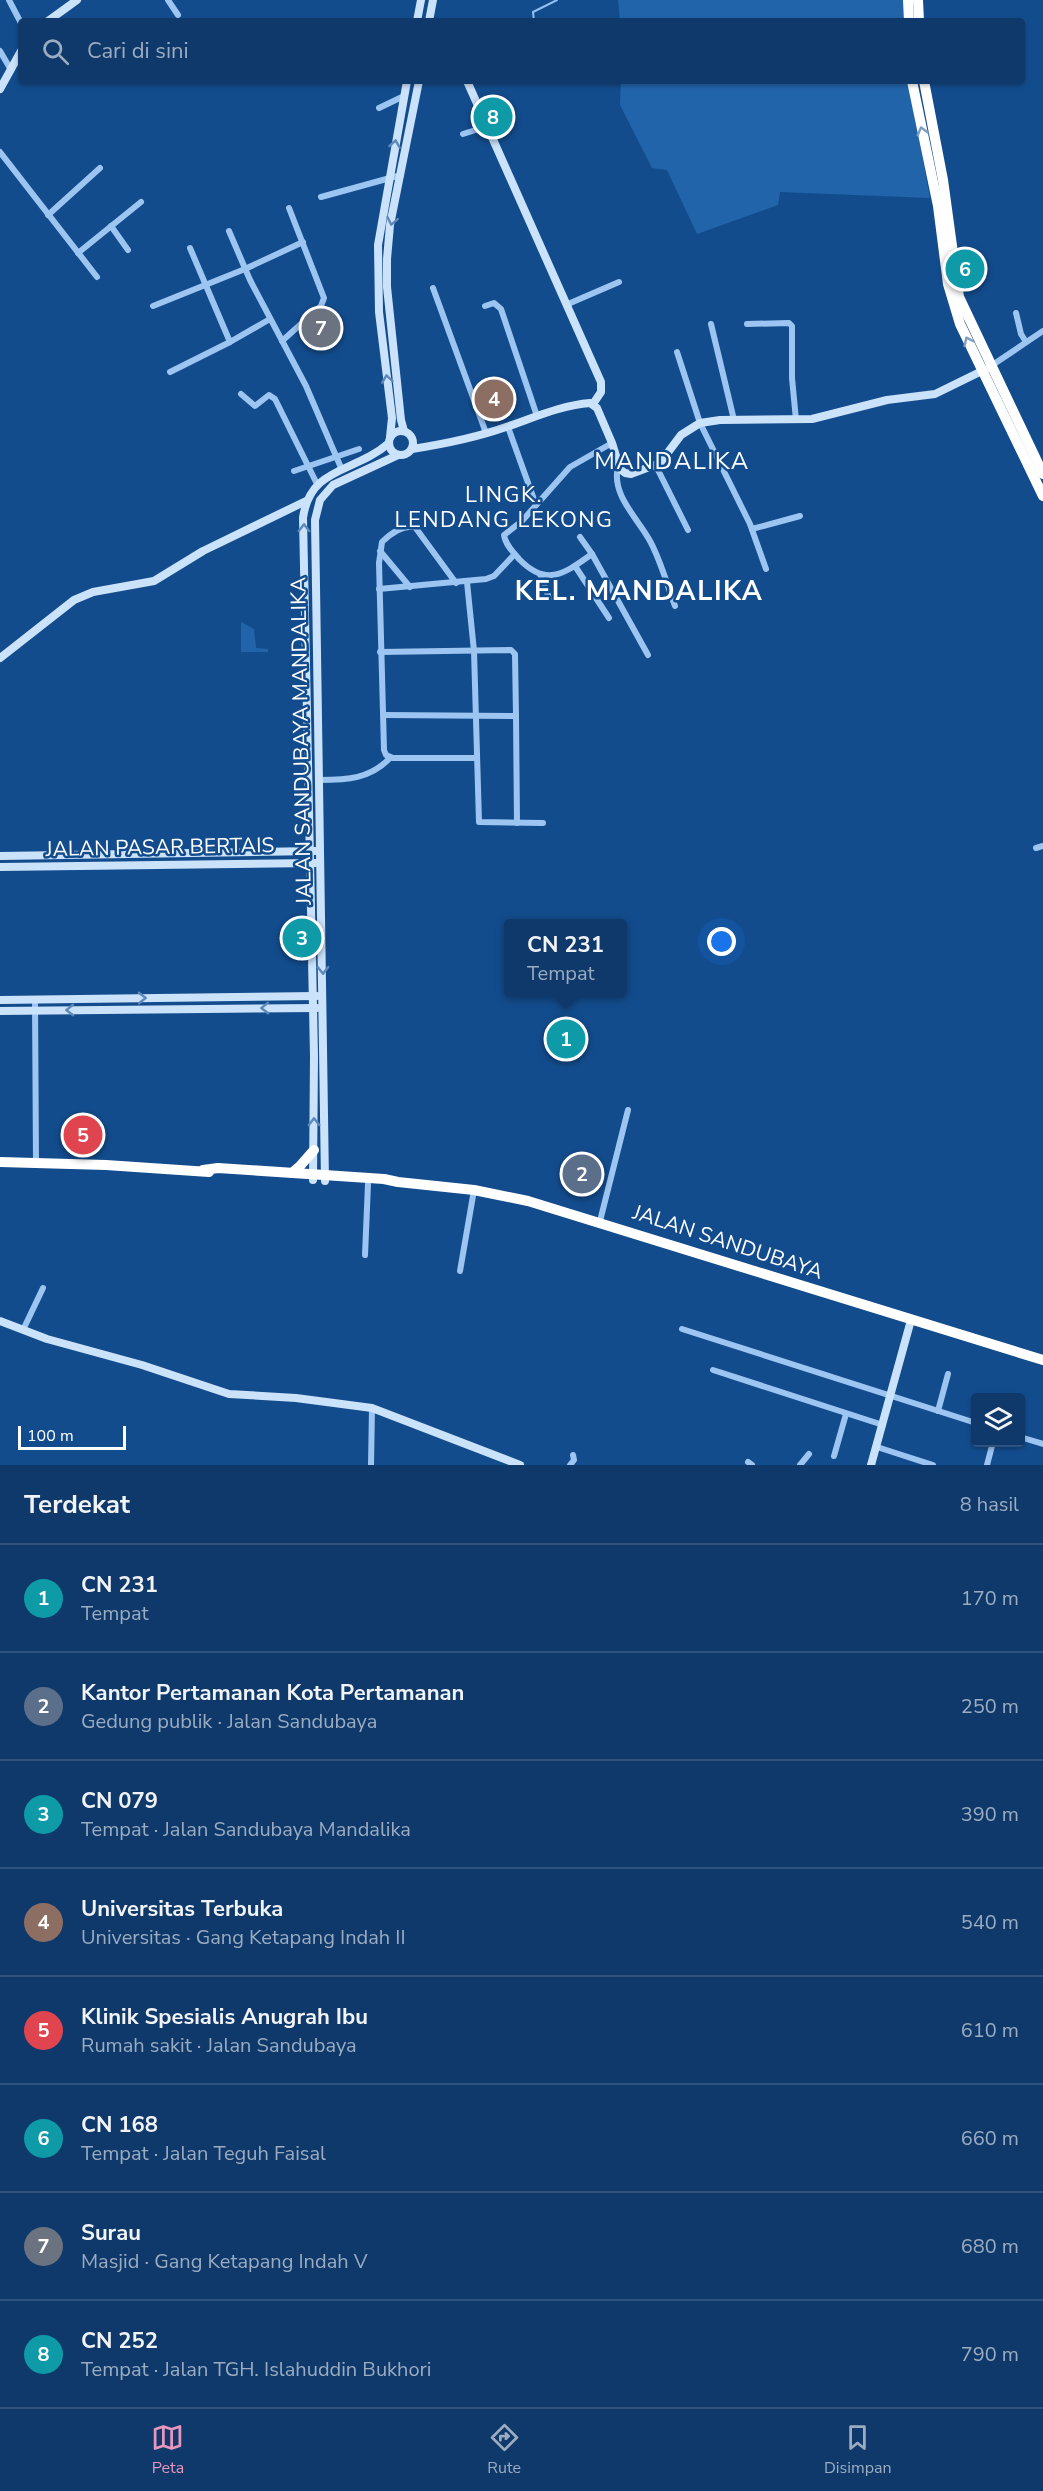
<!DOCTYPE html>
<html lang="id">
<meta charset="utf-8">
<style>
:root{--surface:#0e396a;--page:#1c4472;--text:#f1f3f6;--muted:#9bacc1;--line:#2e537e;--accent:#e797bd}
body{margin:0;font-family:"Nunito Sans",sans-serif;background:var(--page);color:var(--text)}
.controls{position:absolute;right:18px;bottom:18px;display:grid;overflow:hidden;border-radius:6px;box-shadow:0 2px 4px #0004}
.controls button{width:54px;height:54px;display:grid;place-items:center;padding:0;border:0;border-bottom:2px solid var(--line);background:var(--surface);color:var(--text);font:30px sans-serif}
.scale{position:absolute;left:18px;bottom:15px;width:108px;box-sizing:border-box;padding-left:6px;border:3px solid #fff;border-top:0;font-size:16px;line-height:21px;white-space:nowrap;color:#fff;-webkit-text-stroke:4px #134c8d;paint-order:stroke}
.you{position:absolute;left:722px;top:942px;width:21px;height:21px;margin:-15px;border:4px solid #fff;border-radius:50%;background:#1a73e8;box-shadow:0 0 0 9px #1a73e833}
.badge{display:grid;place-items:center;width:39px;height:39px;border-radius:50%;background:var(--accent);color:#fff;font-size:20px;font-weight:700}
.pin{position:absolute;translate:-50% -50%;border:3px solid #fff;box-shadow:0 2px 6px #0006}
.popup{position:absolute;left:504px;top:919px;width:123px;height:78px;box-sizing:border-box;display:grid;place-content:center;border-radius:6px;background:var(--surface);filter:drop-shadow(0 2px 4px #0005);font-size:20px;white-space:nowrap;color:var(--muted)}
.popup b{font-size:22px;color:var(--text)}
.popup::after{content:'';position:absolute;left:50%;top:100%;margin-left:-12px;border:12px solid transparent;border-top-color:var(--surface)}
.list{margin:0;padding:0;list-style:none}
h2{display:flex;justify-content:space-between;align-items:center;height:78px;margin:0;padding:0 24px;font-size:26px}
h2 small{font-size:20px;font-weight:400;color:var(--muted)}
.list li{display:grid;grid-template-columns:39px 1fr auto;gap:18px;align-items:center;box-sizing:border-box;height:108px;padding:0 24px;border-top:2px solid var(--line)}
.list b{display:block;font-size:22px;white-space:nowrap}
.list p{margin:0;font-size:20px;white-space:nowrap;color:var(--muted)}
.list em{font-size:20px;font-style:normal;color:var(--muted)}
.icon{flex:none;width:33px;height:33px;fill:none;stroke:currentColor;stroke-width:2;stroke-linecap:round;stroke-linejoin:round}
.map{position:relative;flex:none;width:1043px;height:1465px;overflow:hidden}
.search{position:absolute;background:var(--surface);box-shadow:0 2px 4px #0004;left:18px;right:18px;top:18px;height:66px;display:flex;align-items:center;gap:15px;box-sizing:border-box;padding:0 21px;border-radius:6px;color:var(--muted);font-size:22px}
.sheet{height:942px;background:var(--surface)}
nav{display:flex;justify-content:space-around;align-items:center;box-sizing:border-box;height:84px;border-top:2px solid var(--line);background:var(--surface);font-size:16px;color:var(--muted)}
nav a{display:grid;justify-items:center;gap:3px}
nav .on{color:var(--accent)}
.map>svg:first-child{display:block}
.green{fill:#2264aa}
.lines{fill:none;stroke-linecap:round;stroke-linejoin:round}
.stream{stroke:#8fc1f4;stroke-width:2}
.street{stroke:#9dc5f1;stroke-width:6}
.secondary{stroke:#cbe2fb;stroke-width:8}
.highway{stroke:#fff;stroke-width:10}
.oneway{stroke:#7d9dc0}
.oneway2{stroke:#5d88b9}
.labels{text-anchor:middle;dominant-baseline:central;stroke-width:5;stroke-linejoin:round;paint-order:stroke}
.street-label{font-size:21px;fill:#fff;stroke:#134c8d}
.neighbourhood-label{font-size:22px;letter-spacing:1.5px;fill:#fff;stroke:#134c8d}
.quarter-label{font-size:24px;letter-spacing:1.5px;fill:#fff;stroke:#134c8d}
.district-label{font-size:27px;font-weight:bold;letter-spacing:1.5px;fill:#fff;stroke:#134c8d}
</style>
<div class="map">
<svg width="1043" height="1465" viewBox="0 0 1043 1465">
<rect width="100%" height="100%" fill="#134c8d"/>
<!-- green -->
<g class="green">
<path d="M 618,0 L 907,0 L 908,21 L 620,21 Z"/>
<path d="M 621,81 L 908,81 L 930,198 L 780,192 L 778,205 L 697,234 L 667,170 L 652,168 L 620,105 Z"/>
<path d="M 241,622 L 254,629 L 256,648 L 268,649 L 268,652 L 241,652 Z"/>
</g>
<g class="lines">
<!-- stream -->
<path class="stream" d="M 534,21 L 533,12 L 557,0"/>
<!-- street -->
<g class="street">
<path d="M 9,0 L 21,23"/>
<path d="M 168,0 L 178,15"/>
<path d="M 0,51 L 11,70"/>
<path d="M 379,108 L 404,96"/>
<path d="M 463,134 L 488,126"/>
<path d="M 0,152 L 97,277"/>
<path d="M 321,197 L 401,175"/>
<path d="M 48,215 L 100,168"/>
<path d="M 111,226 L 128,250"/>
<path d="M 229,231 L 250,280 L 306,386 L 342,470"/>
<path d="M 190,248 L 230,342"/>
<path d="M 78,253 L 141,202"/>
<path d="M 433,288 L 486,433"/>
<path d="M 568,304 L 619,282"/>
<path d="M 153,306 L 245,269 L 303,242"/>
<path d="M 485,306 L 494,303 L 501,309 L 537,416"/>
<path d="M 1016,313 L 1021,334 L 1026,342"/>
<path d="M 711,324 L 734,420"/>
<path d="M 747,324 L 789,323 L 792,326 L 792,378 L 796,420"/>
<path d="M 282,341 L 321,306 L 324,298 L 289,208"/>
<path d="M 677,352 L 700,423 L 750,524 L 766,569"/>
<path d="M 991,366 L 1043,331"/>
<path d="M 170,372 L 230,342 L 270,319"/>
<path d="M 241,394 L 255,406 L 269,395 L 275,399 L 317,484"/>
<path d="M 508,427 L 536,505"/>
<path d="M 618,466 C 611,495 637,517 650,541 C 661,561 667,585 675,606"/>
<path d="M 656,466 L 688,530"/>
<path d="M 294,471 L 359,449"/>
<path d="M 752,529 L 800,516"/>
<path d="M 580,537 L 592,554 L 648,655"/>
<path d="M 380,551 L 410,587"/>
<path d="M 592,554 C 565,573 547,588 519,559 C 513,552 505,544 504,535 L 522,521 L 570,467 L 612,443"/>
<path d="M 575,566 L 609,618"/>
<path d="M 540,574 L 549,598"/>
<path d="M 467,582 L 474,651 L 479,822 L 543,823"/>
<path d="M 456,583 L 415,527 C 403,525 391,533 382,542 L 379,563 L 384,750 L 386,755 L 393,758 L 476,758"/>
<path d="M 379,589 L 486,579 L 494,576 L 512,557"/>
<path d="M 380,652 L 511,650 L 515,654 L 516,716"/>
<path d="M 384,715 L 516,716 L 517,823"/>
<path d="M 319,780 C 347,780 370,779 390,758"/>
<path d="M 1036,848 L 1043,846"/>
<path d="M 35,1000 L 36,1162"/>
<path d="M 600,1221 L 628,1110"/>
<path d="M 365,1255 L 368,1184"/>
<path d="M 460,1271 L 474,1190"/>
<path d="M 682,1329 L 976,1423"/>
<path d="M 23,1330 L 43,1288"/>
<path d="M 713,1370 L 883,1425"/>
<path d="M 938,1411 L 948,1374"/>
<path d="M 1020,1437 L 1043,1444"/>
<path d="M 877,1447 L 933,1465"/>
<path d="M 834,1456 L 846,1414"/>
<path d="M 748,1462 L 752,1465"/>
<path d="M 371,1465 L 372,1408"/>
<path d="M 570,1465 L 574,1460 L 573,1455"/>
<path d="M 800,1465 L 809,1454"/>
<path d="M 987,1465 L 993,1442"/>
</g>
<!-- secondary -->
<g class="secondary">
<path d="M 48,21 L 77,0"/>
<path d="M 417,21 L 421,0"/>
<path d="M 429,21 L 433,0"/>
<path d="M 467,81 L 601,382 L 601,392 L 593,404"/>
<path d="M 0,89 L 21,51"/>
<circle cx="401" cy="443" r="12"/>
<path d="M 404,431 L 401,420 L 387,287 L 387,259 L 390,225 L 419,81"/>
<path d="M 390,437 L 392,418 L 379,312 L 378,245 L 407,81"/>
<path d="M 412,449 C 444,444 475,438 506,427 C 533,418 562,405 590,403 L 597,408 L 612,443 L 620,469 L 625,473 L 631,474 L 660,463 L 681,435 L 700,423 L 720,420 L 812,419 L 887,400 L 935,394 L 986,369"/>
<path d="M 0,658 L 74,600 L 93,592 L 154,581 L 203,551 L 306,501"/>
<path d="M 0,856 L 315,851"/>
<path d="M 0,867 L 315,863"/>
<path d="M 0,1000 L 317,996"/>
<path d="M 0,1011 L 317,1008"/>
<path d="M 313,1180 L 314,1056 L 303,518 C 310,466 355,473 389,443"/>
<path d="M 325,1181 L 315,520 L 320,500 L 333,485 L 398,455"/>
<path d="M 0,1321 L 47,1339 L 142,1365 L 229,1394 L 296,1398 L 372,1408 L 520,1465"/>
<path d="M 871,1465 L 911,1320"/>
</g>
<!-- highway -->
<g class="highway">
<path d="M 908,0 L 909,21"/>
<path d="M 918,0 L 919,21"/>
<path d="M 912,81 L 938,206 L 948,284 L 960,324 L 1043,496"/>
<path d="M 924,81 L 943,180 L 959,297 L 1043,474"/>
<path d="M 0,1162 L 106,1165 L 209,1172"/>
<path d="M 203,1170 L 218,1168 L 384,1179 L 398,1182 L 474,1190 L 528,1201 L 1043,1360"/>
<path d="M 292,1173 L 300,1166 L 314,1150"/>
</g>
</g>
<!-- one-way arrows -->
<defs><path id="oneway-chevron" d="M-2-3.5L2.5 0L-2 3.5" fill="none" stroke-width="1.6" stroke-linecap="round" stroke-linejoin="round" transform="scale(1.5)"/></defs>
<g class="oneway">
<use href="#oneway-chevron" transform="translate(922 131) rotate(-105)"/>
<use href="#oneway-chevron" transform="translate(968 341) rotate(-115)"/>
</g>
<g class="oneway2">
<use href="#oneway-chevron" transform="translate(395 144) rotate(-81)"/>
<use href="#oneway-chevron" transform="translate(392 221) rotate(101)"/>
<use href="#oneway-chevron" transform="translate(387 379) rotate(-98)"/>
<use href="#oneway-chevron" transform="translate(304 528) rotate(-90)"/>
<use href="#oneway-chevron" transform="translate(323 970) rotate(89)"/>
<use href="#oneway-chevron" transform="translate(142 998) rotate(-1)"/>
<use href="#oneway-chevron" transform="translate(265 1008) rotate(179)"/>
<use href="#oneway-chevron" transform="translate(70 1010) rotate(179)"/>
<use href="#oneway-chevron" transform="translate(314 1122) rotate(-90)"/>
</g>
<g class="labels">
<!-- street labels -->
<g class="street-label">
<text transform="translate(301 741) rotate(-91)">JALAN SANDUBAYA MANDALIKA</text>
<text transform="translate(160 847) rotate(-1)">JALAN PASAR BERTAIS</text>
<text transform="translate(728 1242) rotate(18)">JALAN SANDUBAYA</text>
</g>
<!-- neighbourhood labels -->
<g class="neighbourhood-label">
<text x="504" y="495">LINGK.<tspan x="504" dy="25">LENDANG LEKONG</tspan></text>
</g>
<!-- quarter labels -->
<g class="quarter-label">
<text x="672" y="461">MANDALIKA</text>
</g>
<!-- district labels -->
<g class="district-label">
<text x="639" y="591">KEL. MANDALIKA</text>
</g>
</g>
</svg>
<div class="controls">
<button><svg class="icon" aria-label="layers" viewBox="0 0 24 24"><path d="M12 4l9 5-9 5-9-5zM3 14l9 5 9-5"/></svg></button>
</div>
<div class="scale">100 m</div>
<div class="you"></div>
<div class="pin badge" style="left:566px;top:1039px;background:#0f9aa8">1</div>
<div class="popup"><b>CN 231</b>Tempat</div>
<div class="pin badge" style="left:582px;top:1174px;background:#5c6f8a">2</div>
<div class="pin badge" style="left:302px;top:938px;background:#0f9aa8">3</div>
<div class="pin badge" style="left:494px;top:399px;background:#8d6e63">4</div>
<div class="pin badge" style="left:83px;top:1135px;background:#e0444e">5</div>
<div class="pin badge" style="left:965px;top:269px;background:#0f9aa8">6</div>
<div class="pin badge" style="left:321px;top:328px;background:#6b7280">7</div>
<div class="pin badge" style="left:493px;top:117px;background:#0f9aa8">8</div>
<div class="search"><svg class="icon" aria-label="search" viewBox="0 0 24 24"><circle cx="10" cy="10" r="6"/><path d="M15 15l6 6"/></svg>Cari di sini</div>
</div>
<section class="sheet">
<h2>Terdekat<small>8 hasil</small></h2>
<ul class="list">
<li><span class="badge" style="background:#0f9aa8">1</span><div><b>CN 231</b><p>Tempat</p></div><em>170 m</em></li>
<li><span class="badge" style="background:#5c6f8a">2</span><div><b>Kantor Pertamanan Kota Pertamanan</b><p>Gedung publik · Jalan Sandubaya</p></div><em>250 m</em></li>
<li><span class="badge" style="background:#0f9aa8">3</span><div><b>CN 079</b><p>Tempat · Jalan Sandubaya Mandalika</p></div><em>390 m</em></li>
<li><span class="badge" style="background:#8d6e63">4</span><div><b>Universitas Terbuka</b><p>Universitas · Gang Ketapang Indah II</p></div><em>540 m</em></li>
<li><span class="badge" style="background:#e0444e">5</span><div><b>Klinik Spesialis Anugrah Ibu</b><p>Rumah sakit · Jalan Sandubaya</p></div><em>610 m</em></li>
<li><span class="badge" style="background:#0f9aa8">6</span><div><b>CN 168</b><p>Tempat · Jalan Teguh Faisal</p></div><em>660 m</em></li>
<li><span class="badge" style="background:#6b7280">7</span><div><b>Surau</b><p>Masjid · Gang Ketapang Indah V</p></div><em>680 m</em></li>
<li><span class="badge" style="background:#0f9aa8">8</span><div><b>CN 252</b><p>Tempat · Jalan TGH. Islahuddin Bukhori</p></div><em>790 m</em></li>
</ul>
</section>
<nav>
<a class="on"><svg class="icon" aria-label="map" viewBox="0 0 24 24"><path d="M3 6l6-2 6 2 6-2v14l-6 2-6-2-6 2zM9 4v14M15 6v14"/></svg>Peta</a>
<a><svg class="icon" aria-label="directions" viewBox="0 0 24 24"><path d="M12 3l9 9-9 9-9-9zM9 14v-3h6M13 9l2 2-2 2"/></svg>Rute</a>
<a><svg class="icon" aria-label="saved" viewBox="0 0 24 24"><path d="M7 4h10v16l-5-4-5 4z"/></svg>Disimpan</a>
</nav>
